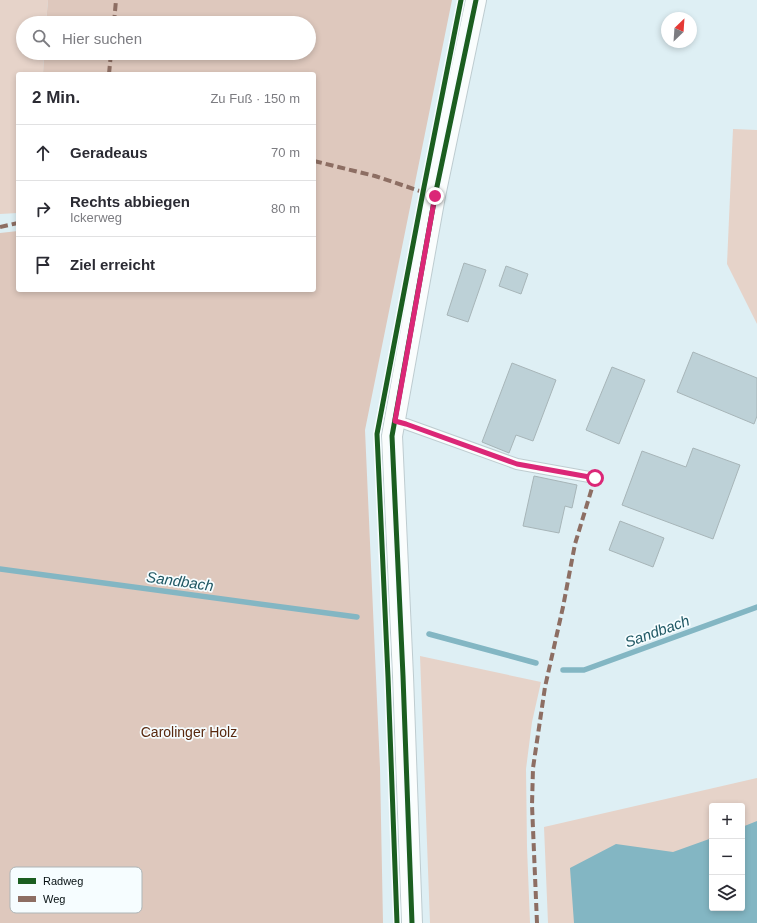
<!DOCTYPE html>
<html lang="de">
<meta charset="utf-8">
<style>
:root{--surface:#fff;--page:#f2f2f3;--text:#2b2b33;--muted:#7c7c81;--line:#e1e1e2}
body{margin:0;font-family:Helvetica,sans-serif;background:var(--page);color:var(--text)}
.controls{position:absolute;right:12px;bottom:12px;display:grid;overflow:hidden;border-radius:4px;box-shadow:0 2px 6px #0003}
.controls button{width:36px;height:36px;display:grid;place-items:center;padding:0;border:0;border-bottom:1px solid var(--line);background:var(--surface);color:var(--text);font:20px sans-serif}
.compass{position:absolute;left:661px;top:12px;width:36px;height:36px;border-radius:50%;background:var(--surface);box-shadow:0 2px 6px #0003;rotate:25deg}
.stop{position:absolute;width:12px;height:12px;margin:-9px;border:3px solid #db2777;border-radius:50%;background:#fff}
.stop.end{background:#db2777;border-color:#fff;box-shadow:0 1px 4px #0008}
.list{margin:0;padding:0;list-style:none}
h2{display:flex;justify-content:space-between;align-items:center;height:52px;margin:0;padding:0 16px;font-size:17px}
h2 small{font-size:13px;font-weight:400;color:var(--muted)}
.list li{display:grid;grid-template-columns:26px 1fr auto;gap:12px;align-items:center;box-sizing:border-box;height:56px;padding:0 16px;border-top:1px solid var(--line)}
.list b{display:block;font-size:15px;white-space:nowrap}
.list p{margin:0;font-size:13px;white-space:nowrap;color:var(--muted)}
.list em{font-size:13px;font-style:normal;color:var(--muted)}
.icon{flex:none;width:22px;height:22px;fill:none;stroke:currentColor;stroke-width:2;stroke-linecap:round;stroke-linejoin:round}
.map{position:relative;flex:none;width:757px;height:923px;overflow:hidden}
.search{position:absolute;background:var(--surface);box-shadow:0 2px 6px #0003;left:16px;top:16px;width:300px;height:44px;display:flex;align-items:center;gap:10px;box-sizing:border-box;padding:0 14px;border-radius:22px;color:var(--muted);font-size:15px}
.panel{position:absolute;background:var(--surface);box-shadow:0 2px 6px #0003;left:16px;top:72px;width:300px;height:220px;border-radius:4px}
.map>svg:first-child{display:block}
.green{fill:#e6d3c9;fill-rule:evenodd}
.forest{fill:#dec8bd}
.water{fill:#83b6c3}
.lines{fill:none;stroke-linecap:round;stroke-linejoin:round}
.stream{stroke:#83b6c3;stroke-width:5.5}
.building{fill:#bdd1d7;stroke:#a7b5b8}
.service-casing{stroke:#beccd0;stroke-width:12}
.minor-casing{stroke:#beccd0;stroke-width:22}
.service{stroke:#fafdfd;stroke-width:10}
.minor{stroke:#fafdfd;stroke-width:20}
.quiet{stroke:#8d6e63;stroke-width:4;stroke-dasharray:8 4;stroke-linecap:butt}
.cycleway-casing{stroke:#f6fdff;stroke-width:8}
.cycleway{stroke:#1b5e20;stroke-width:5}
.route{stroke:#db2777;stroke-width:5}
.labels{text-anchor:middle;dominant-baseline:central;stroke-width:3.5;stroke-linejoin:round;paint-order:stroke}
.park-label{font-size:14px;fill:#59280e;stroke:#f6fdff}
.water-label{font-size:15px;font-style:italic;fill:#205864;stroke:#f6fdff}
.key{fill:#f6fdff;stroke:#adb5b7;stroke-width:1}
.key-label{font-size:11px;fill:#040e10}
</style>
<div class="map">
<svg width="757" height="923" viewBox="0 0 757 923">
<rect width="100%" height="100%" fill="#deeff4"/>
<!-- green -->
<g class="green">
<path d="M 0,0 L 48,0 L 46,23 L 23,23 L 23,53 L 44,53 L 43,74 L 18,74 L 18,213 L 0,214 Z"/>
<path d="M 733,129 L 757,130 L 757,324 L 727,264 Z"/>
<path d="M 420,656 L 541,682 L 532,722 L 526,769 L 527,847 L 530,923 L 430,923 Z"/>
<path d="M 757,778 L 757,923 L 548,923 L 544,827 ZM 712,806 L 742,806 L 742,908 L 712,908 Z"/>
</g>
<!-- forest -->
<path class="forest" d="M 48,0 L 452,0 L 365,430 L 380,768 L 383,923 L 0,923 L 0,233 L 18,231 L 18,290 L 314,290 L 314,74 L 43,74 L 44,53 L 309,53 L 309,23 L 46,23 Z"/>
<!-- water -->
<path class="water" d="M 757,821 L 757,923 L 574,923 L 570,868 L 616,844 L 673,852 L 712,838 L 712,908 L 742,908 L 742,827 Z"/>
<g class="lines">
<!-- stream -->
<g class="stream">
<path d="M 0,569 L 357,617"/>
<path d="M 429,634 L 536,663"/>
<path d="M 563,670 L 584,670 L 757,607"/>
</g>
</g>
<!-- building -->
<g class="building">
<path d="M 464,263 L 486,270 L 468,322 L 447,315 Z"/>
<path d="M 506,266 L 528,274 L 521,294 L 499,286 Z"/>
<path d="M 693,352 L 757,378 L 757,416 L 754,424 L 677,392 Z"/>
<path d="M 512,363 L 556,380 L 533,441 L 516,435 L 509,453 L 482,442 Z"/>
<path d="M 612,367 L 645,380 L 619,444 L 586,430 Z"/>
<path d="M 693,448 L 740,465 L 713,539 L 622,505 L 642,451 L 686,467 Z"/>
<path d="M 534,476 L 577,485 L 572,508 L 565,506 L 559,533 L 523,526 Z"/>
<path d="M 620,521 L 664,538 L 653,567 L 609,550 Z"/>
</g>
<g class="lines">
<defs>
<path id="service" d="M 395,421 L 406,424 L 517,464 L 595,478"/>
<path id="minor" d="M 412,923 L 403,676 L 392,436 L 435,196 L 476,0"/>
</defs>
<!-- service casing -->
<use href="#service" class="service-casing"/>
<!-- minor casing -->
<use href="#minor" class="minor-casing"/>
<!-- service -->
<use href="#service" class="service"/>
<!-- minor -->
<use href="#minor" class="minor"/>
<!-- quiet -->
<g class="quiet">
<path d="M 114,23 L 116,0"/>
<path d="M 109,74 L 111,53"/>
<path d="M 314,161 L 375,176 L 426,193"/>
<path d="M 0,227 L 18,223"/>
<path d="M 537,923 L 532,805 L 533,768 L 545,687 L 563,607 L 575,544 L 595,478"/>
</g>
<defs>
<g id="cycleway">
<path d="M 397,923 L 388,677 L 377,434 L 423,192 L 461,0"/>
<path d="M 412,923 L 403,676 L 392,436 L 435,196 L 476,0"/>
</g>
</defs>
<!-- cycleway casing -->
<use href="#cycleway" class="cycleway-casing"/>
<!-- cycleway -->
<use href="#cycleway" class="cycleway"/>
</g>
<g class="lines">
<!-- route -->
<path class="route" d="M 435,196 L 395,421 L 406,424 L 517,464 L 595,478"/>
</g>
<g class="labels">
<!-- park labels -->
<g class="park-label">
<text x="189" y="732">Carolinger Holz</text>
</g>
<!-- water labels -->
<g class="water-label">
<text transform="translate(180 581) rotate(8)">Sandbach</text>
<text transform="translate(657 631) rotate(-20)">Sandbach</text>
</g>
</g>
<!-- legend -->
<rect x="10" y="867" width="132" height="46" rx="6" class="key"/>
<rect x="18" y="878" width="18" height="6" fill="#1b5e20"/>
<rect x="18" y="896" width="18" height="6" fill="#8d6e63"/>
<g class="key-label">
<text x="43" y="885">Radweg</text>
<text x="43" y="903">Weg</text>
</g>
</svg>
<div class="controls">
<button>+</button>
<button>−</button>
<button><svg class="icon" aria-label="layers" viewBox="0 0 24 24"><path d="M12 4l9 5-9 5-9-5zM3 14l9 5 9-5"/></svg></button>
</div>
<svg class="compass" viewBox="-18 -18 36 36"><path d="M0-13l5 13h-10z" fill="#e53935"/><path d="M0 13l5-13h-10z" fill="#7c7c81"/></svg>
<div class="stop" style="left:595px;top:478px"></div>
<div class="stop end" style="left:435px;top:196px"></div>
<div class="search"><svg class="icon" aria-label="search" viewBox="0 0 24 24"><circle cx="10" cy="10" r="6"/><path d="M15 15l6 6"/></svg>Hier suchen</div>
<section class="panel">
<h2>2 Min.<small>Zu Fuß · 150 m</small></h2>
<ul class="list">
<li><svg class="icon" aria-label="ahead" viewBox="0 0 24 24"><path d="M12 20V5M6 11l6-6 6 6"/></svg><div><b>Geradeaus</b></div><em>70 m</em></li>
<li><svg class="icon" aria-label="right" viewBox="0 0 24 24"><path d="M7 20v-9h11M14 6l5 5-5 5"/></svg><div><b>Rechts abbiegen</b><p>Ickerweg</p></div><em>80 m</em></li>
<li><svg class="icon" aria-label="arrive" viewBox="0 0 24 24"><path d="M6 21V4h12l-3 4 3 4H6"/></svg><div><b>Ziel erreicht</b></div></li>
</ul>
</section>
</div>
